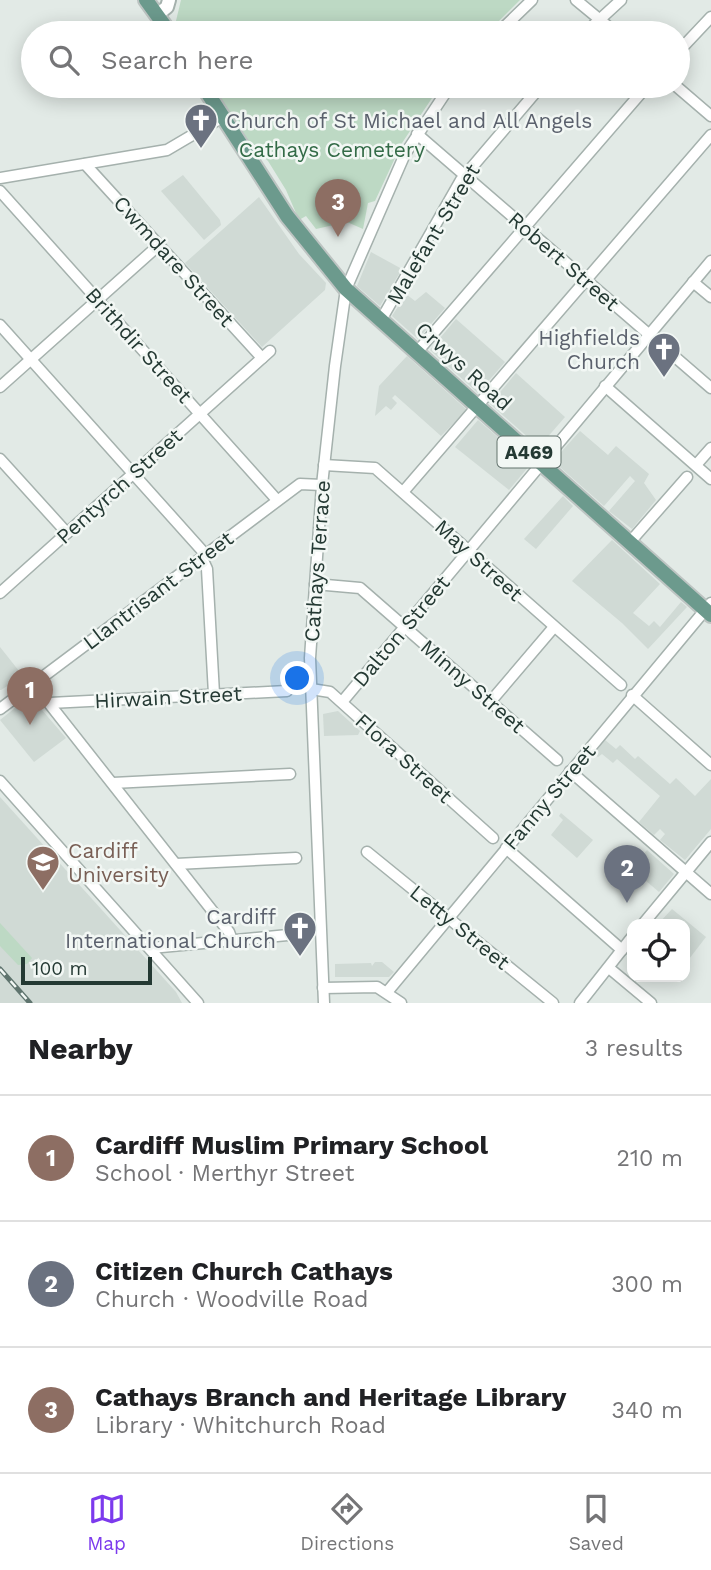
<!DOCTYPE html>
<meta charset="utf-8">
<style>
:root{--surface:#fff;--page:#f2f2f2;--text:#202124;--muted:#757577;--line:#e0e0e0;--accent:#7c3aed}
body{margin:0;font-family:"Work Sans",sans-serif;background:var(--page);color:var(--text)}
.controls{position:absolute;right:21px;bottom:21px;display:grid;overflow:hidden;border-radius:14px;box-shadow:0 4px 18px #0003}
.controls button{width:63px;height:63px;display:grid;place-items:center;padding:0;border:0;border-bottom:2px solid var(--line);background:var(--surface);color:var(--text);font:35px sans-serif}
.scale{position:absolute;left:21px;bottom:18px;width:131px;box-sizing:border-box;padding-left:7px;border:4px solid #243933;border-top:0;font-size:19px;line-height:24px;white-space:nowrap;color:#243933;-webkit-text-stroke:5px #f2f7f4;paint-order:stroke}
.you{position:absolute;left:298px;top:679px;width:24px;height:24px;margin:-18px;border:5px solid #fff;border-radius:50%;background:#1a73e8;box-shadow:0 0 0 10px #1a73e833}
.badge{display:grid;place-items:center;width:46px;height:46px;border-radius:50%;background:var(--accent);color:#fff;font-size:23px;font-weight:700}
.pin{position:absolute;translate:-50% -58px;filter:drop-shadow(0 2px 4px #0008)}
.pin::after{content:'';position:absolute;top:37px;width:24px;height:21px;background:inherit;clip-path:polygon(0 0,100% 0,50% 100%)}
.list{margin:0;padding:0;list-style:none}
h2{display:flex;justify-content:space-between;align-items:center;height:91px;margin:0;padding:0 28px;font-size:30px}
h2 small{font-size:23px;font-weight:400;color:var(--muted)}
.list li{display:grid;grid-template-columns:46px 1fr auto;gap:21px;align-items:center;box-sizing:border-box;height:126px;padding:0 28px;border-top:2px solid var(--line)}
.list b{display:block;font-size:26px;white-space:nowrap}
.list p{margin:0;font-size:23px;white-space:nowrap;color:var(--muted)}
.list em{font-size:23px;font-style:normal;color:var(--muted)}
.icon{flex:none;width:38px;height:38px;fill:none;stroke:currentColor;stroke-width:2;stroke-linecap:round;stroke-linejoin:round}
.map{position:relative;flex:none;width:711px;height:1003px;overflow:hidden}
.search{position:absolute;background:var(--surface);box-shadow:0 4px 18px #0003;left:21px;right:21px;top:21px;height:77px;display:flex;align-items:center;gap:18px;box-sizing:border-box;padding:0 24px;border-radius:38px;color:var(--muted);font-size:26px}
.sheet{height:469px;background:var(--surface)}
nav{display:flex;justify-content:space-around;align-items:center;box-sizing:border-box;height:98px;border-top:2px solid var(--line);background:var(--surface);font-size:19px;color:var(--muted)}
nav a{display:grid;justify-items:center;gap:4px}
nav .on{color:var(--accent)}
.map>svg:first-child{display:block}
.built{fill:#d0dad5}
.green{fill:#bdd9c4}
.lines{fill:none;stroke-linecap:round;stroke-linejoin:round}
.minor-casing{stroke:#a5b1ad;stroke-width:13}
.tertiary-casing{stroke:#a5b1ad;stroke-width:16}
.primary-casing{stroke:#bdc4c2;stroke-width:18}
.minor{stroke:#fff;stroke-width:10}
.tertiary{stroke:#fff;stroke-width:12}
.primary{stroke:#6c9a8d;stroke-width:14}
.rail-casing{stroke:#5f746e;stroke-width:5}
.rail{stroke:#f2f7f4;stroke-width:2.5;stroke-dasharray:8;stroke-linecap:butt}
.labels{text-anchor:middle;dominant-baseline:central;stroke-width:5;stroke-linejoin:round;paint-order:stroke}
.shield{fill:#f2f7f4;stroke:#62726d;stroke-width:2}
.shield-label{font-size:19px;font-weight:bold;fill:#243933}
.worship-label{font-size:21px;fill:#5b616d;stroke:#f2f7f4;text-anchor:end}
.park-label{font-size:21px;fill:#336b47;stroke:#f2f7f4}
.street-label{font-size:21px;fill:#243933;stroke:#f2f7f4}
.education-label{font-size:21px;fill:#785e54;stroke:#f2f7f4;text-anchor:start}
</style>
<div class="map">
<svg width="711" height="1003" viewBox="0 0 711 1003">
<rect width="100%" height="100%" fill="#e2eae6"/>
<!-- built -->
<g class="built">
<path d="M 183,175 L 220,220 L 221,225 L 204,240 L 161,191 Z"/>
<path d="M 259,197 L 299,254 L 326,283 L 325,290 L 262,347 L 185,263 Z"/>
<path d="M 371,252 L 402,269 L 380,306 L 357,286 Z"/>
<path d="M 426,292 L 445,308 L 418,339 L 392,316 L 406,294 L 415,301 Z"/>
<path d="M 456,319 L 505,362 L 478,393 L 430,350 Z"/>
<path d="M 407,356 L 467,410 L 441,436 L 395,395 L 392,398 L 397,403 L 391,410 L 386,406 L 375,416 L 379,386 Z"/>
<path d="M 516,373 L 565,417 L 539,447 L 490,404 Z"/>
<path d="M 478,420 L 530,465 L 509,490 L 455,447 Z"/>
<path d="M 580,431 L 608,455 L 616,446 L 649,474 L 644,483 L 656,500 L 632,529 L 609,511 L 635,481 L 630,476 L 604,506 L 553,461 Z"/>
<path d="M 563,496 L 573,506 L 536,549 L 524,539 Z"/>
<path d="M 612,540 L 660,584 L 633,613 L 649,626 L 654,621 L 660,627 L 681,602 L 687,607 L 648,649 L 622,623 L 572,581 Z"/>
<path d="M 0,647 L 23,676 L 1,690 L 0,690 Z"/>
<path d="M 30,696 L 66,738 L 34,762 L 0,720 Z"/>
<path d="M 338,711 L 360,731 L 358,735 L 324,736 L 323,714 Z"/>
<path d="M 605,740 L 616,749 L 620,745 L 635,759 L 638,756 L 670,784 L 676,778 L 695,796 L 711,779 L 711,829 L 685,860 L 660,840 L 665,834 L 660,829 L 654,835 L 639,822 L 660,796 L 617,759 L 613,763 L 602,754 L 598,757 L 594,754 Z"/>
<path d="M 0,797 L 176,992 L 182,1003 L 0,1003 Z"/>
<path d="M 561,813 L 593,840 L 577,858 L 551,835 L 563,820 L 559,816 Z"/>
<path d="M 647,850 L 674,874 L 659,892 L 631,868 Z"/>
<path d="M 672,909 L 706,937 L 689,959 L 685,956 L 685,924 L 658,924 Z"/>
<path d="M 375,962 L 382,962 L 394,972 L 389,977 L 335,977 L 335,964 L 371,963 L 372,966 Z"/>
</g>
<!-- green -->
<g class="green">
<path d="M 181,0 L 520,0 L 487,33 L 179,33 L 175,25 Z"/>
<path d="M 213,86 L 440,86 L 402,143 L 375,201 L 368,203 L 363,229 L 347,222 L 316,229 L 306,216 L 299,220 L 286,190 L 268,161 L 250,143 Z"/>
<path d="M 0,923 L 32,958 L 27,964 L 18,965 L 0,946 Z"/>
</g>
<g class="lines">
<defs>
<g id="minor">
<path d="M 576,0 L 616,33"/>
<path d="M 498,33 L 532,0"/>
<path d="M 585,33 L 621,0"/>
<path d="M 678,52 L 711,17"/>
<path d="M 676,86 L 711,116"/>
<path d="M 417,134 L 711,388"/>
<path d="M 85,164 L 262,358"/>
<path d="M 0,178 L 167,150 L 223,117"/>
<path d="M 0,191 L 277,500"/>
<path d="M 693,282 L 711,297"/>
<path d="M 381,320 L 461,180 L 541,86"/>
<path d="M 0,325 L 206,555"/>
<path d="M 417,352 L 647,86"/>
<path d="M 605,386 L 711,479"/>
<path d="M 0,387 L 159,245"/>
<path d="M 0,459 L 67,533"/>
<path d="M 324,465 L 375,468 L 621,685"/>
<path d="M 696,465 L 711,448"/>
<path d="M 403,492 L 711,135"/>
<path d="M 630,542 L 687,477"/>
<path d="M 202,558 L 207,569 L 214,694"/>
<path d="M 315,584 L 360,588 L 557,760"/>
<path d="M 0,593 L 270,351"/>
<path d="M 33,683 L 229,932 L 232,940"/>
<path d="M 311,689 L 330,692 L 493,838"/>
<path d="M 632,695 L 711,765"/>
<path d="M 491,701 L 554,627"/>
<path d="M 342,702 L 711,261"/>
<path d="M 50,703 L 287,691"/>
<path d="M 0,709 L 300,484 L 322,485"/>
<path d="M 570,771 L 711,894"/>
<path d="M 0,781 L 198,1003"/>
<path d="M 113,783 L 290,774"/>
<path d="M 506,848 L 622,950"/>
<path d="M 367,852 L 553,1003"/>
<path d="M 176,864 L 296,858"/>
<path d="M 643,924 L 711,842"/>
<path d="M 151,948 L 298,934"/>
<path d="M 609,968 L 651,1003"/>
<path d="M 323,988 L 377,987 L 401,1003"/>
<path d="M 388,991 L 711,603"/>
<path d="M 324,1003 L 310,658 L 322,485 L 335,366 L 346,289 L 405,154 L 450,86"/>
<path d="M 580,1003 L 632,937"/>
</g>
<path id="tertiary" d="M 157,15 L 167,7 L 169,0"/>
<g id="primary">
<path d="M 146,0 L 170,33"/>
<path d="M 203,86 L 287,216 L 346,289 L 711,615"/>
</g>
</defs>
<!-- minor casing -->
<use href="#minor" class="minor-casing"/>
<!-- tertiary casing -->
<use href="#tertiary" class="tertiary-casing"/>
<!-- primary casing -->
<use href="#primary" class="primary-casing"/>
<!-- minor -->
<use href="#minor" class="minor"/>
<!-- tertiary -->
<use href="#tertiary" class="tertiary"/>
<!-- primary -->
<use href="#primary" class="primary"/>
<defs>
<path id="rail" d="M 0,969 L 30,1003"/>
</defs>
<!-- rail casing -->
<use href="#rail" class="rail-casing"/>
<!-- rail -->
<use href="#rail" class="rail"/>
</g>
<!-- icons -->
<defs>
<symbol id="church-pin" viewBox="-11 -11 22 30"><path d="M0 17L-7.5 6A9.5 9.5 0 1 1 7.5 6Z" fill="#6b7280" stroke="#f2f7f4"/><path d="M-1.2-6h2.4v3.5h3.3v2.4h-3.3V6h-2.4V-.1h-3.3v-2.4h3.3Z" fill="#fff"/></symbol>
<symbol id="university-pin" viewBox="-11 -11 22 30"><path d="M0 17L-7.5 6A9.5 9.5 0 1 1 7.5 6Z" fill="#8d6e63" stroke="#f2f7f4"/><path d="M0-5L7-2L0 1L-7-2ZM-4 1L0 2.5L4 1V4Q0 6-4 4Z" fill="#fff"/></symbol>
</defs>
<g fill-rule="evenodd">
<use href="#church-pin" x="182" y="101" width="38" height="52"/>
<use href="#church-pin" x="645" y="330" width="38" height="52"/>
<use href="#university-pin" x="24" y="843" width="38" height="52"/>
<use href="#church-pin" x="281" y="909" width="38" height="52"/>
</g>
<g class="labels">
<!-- shield labels -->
<rect class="shield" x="497.5" y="436.5" width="63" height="31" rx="5"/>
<g class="shield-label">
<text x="529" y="452">A469</text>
</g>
<!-- worship labels -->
<g class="worship-label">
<text x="226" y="120" text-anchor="start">Church of St Michael and All Angels</text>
<text x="640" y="337">Highfields<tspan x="640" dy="24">Church</tspan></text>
<text x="276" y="916">Cardiff<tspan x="276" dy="24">International Church</tspan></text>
</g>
<!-- park labels -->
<g class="park-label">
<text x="332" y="149">Cathays Cemetery</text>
</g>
<!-- street labels -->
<g class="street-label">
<text transform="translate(433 234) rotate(-59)">Malefant Street</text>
<text transform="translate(174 261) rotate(48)">Cwmdare Street</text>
<text transform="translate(564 261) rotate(41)">Robert Street</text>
<text transform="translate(139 345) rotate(48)">Brithdir Street</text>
<text transform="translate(464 366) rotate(42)">Crwys Road</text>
<text transform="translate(119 486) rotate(-42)">Pentyrch Street</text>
<text transform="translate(479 560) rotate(42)">May Street</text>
<text transform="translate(317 561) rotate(-86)">Cathays Terrace</text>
<text transform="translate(158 590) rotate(-37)">Llantrisant Street</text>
<text transform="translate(401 631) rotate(-50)">Dalton Street</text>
<text transform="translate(473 686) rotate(41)">Minny Street</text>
<text transform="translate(168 697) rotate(-3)">Hirwain Street</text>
<text transform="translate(404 758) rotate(42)">Flora Street</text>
<text transform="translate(549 797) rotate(-50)">Fanny Street</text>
<text transform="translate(460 927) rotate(39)">Letty Street</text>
</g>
<!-- education labels -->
<g class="education-label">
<text x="68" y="850">Cardiff<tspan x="68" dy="24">University</tspan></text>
</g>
</g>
</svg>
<div class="controls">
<button><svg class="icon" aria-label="locate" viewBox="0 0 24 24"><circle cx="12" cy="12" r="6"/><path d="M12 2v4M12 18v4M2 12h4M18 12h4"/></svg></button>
</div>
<div class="scale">100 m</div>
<div class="you"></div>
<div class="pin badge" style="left:30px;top:725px;background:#8d6e63">1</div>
<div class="pin badge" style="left:627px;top:903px;background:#6b7280">2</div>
<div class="pin badge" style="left:338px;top:237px;background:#8d6e63">3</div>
<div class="search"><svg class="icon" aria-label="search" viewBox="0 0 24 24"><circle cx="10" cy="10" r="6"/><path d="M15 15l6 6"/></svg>Search here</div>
</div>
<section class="sheet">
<h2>Nearby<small>3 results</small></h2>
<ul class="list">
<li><span class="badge" style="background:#8d6e63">1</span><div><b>Cardiff Muslim Primary School</b><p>School · Merthyr Street</p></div><em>210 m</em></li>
<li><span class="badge" style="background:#6b7280">2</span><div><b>Citizen Church Cathays</b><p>Church · Woodville Road</p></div><em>300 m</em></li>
<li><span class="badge" style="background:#8d6e63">3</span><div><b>Cathays Branch and Heritage Library</b><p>Library · Whitchurch Road</p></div><em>340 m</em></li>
</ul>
</section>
<nav>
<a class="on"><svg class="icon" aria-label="map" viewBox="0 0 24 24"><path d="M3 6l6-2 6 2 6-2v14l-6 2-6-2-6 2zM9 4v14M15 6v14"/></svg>Map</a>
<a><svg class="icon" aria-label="directions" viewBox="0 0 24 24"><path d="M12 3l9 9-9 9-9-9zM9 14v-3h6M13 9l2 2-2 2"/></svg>Directions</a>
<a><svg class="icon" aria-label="saved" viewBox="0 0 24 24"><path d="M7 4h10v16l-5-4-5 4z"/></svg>Saved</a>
</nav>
